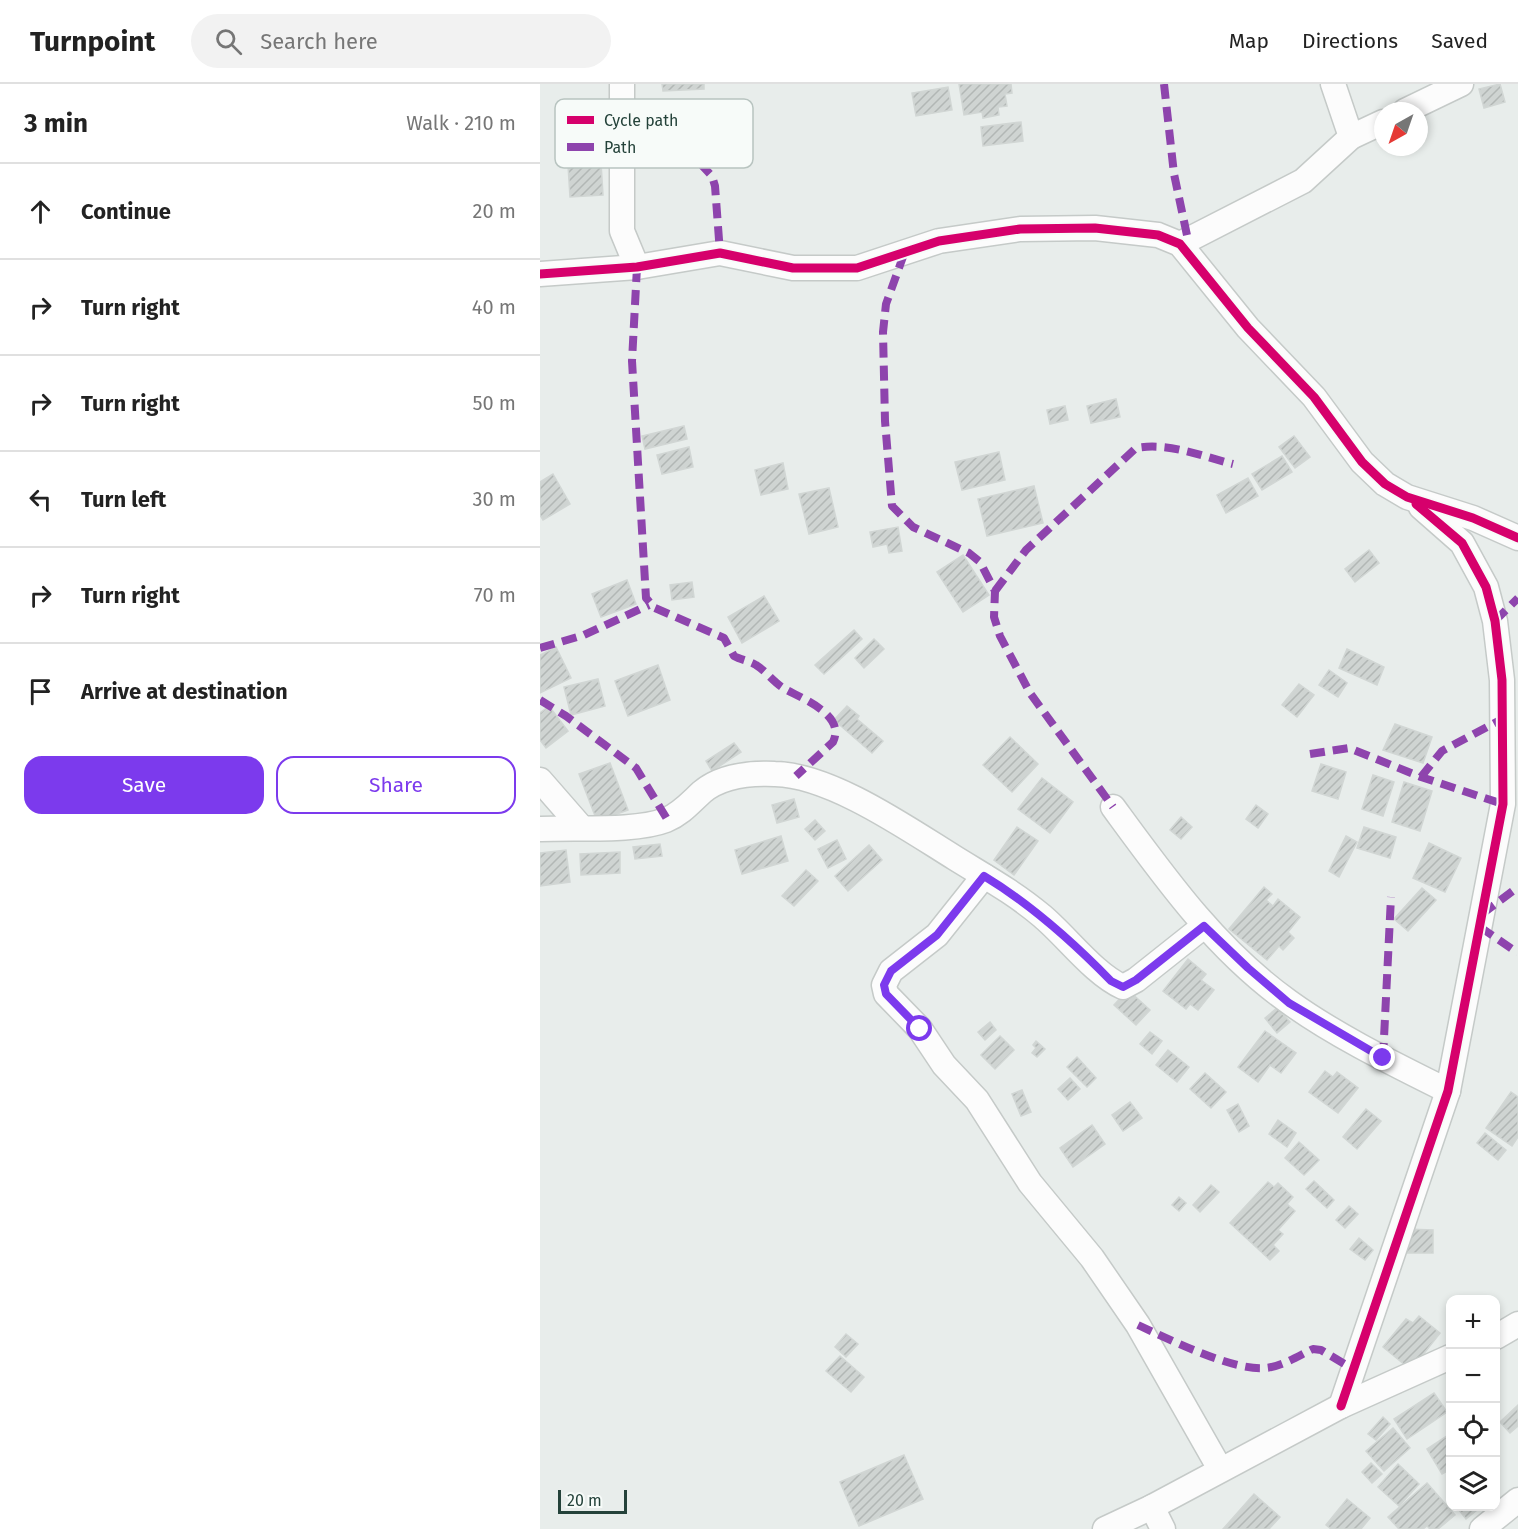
<!DOCTYPE html>
<meta charset="utf-8">
<style>
:root{--surface:#fff;--page:#f2f2f2;--text:#222;--muted:#767676;--line:#e0e0e0;--accent:#7c3aed}
body{margin:0;font-family:"Fira Sans",sans-serif;background:var(--page);color:var(--text)}
.controls{position:absolute;right:18px;bottom:18px;display:grid;overflow:hidden;border-radius:12px;box-shadow:0 3px 9px #0003}
.controls button{width:54px;height:54px;display:grid;place-items:center;padding:0;border:0;border-bottom:2px solid var(--line);background:var(--surface);color:var(--text);font:30px sans-serif}
.compass{position:absolute;left:834px;top:18px;width:54px;height:54px;border-radius:50%;background:var(--surface);box-shadow:0 3px 9px #0003;rotate:220deg}
.scale{position:absolute;left:18px;bottom:15px;width:69px;box-sizing:border-box;padding-left:6px;border:3px solid #24423a;border-top:0;font-size:16px;line-height:21px;white-space:nowrap;color:#24423a;-webkit-text-stroke:4px #f7fbf9;paint-order:stroke}
.stop{position:absolute;width:18px;height:18px;margin:-14px;border:4px solid #7c3aed;border-radius:50%;background:#fff}
.stop.end{background:#7c3aed;border-color:#fff;box-shadow:0 2px 6px #0008}
.list{margin:0;padding:0;list-style:none}
h2{display:flex;justify-content:space-between;align-items:center;height:78px;margin:0;padding:0 24px;font-size:26px}
h2 small{font-size:20px;font-weight:400;color:var(--muted)}
.list li{display:grid;grid-template-columns:39px 1fr auto;gap:18px;align-items:center;box-sizing:border-box;height:96px;padding:0 24px;border-top:2px solid var(--line)}
.list b{display:block;font-size:22px;white-space:nowrap}
.list em{font-size:20px;font-style:normal;color:var(--muted)}
.actions{display:flex;gap:12px;padding:18px 24px}
.actions a{flex:1;padding:14px 0;border:2px solid var(--accent);border-radius:18px;text-align:center;font-size:21px;color:var(--accent)}
.actions .main{background:var(--accent);color:#fff}
.icon{flex:none;width:33px;height:33px;fill:none;stroke:currentColor;stroke-width:2;stroke-linecap:round;stroke-linejoin:round}
.map{position:relative;flex:none;width:978px;height:1445px;overflow:hidden}
header{display:flex;align-items:center;gap:36px;box-sizing:border-box;height:84px;padding:0 30px;background:var(--surface);border-bottom:2px solid var(--line)}
header strong{font-size:28px}
nav{display:flex;gap:33px;margin-inline-start:auto;font-size:21px}
.search{width:420px;height:54px;background:var(--page);display:flex;align-items:center;gap:15px;box-sizing:border-box;padding:0 21px;border-radius:33px;color:var(--muted);font-size:22px}
main{display:flex}
aside{flex:1;background:var(--surface)}
.map>svg:first-child{display:block}
.building{fill:url(#building-hatch);stroke:#d1d6d4;stroke-width:1.5}
.lines{fill:none;stroke-linecap:round;stroke-linejoin:round}
.minor-casing{stroke:#c5cac8;stroke-width:27}
.minor{stroke:#fcfcfc;stroke-width:24}
.quiet{stroke:#8e44ad;stroke-width:8;stroke-dasharray:15 8;stroke-linecap:butt}
.cycleway-casing{stroke:#f7fbf9;stroke-width:13}
.cycleway{stroke:#d6006c;stroke-width:9}
.route{stroke:#7c3aed;stroke-width:8}
.key{fill:#f7fbf9;stroke:#b8c4c0;stroke-width:1.5}
.key-label{font-size:16px;fill:#24423a}
</style>
<header>
<strong>Turnpoint</strong>
<div class="search"><svg class="icon" aria-label="search" viewBox="0 0 24 24"><circle cx="10" cy="10" r="6"/><path d="M15 15l6 6"/></svg>Search here</div>
<nav><a>Map</a><a>Directions</a><a>Saved</a></nav>
</header>
<main>
<aside>
<h2>3 min<small>Walk · 210 m</small></h2>
<ul class="list">
<li><svg class="icon" aria-label="ahead" viewBox="0 0 24 24"><path d="M12 20V5M6 11l6-6 6 6"/></svg><div><b>Continue</b></div><em>20 m</em></li>
<li><svg class="icon" aria-label="right" viewBox="0 0 24 24"><path d="M7 20v-9h11M14 6l5 5-5 5"/></svg><div><b>Turn right</b></div><em>40 m</em></li>
<li><svg class="icon" aria-label="right" viewBox="0 0 24 24"><path d="M7 20v-9h11M14 6l5 5-5 5"/></svg><div><b>Turn right</b></div><em>50 m</em></li>
<li><svg class="icon" aria-label="left" viewBox="0 0 24 24"><path d="M17 20v-9H6M10 6l-5 5 5 5"/></svg><div><b>Turn left</b></div><em>30 m</em></li>
<li><svg class="icon" aria-label="right" viewBox="0 0 24 24"><path d="M7 20v-9h11M14 6l5 5-5 5"/></svg><div><b>Turn right</b></div><em>70 m</em></li>
<li><svg class="icon" aria-label="arrive" viewBox="0 0 24 24"><path d="M6 21V4h12l-3 4 3 4H6"/></svg><div><b>Arrive at destination</b></div></li>
</ul>
<div class="actions"><a class="main">Save</a><a>Share</a></div>
</aside>
<div class="map">
<svg width="978" height="1445" viewBox="0 0 978 1445">
<defs>
<pattern id="building-hatch" width="6" height="6" patternUnits="userSpaceOnUse" patternTransform="scale(1.5)"><rect width="6" height="6" fill="#cfd4d2"/><path d="M-1 1l2-2M0 6l6-6M5 7l2-2" fill="none" stroke="#b2b7b5"/></pattern>
</defs>
<rect width="100%" height="100%" fill="#e8edeb"/>
<!-- building -->
<g class="building">
<path d="M 122,0 L 164,0 L 164,5 L 123,7 Z"/>
<path d="M 419,0 L 471,0 L 472,9 L 465,10 L 467,22 L 458,23 L 459,31 L 443,34 L 442,28 L 424,31 Z"/>
<path d="M 960,0 L 965,18 L 944,24 L 939,5 Z"/>
<path d="M 408,3 L 412,26 L 376,32 L 372,9 Z"/>
<path d="M 481,38 L 483,57 L 443,62 L 441,43 Z"/>
<path d="M 61,79 L 63,111 L 30,113 L 28,81 Z"/>
<path d="M 576,315 L 580,333 L 551,339 L 547,322 Z"/>
<path d="M 525,322 L 528,336 L 510,340 L 507,326 Z"/>
<path d="M 144,342 L 147,355 L 105,365 L 102,352 Z"/>
<path d="M 754,352 L 770,373 L 755,384 L 739,363 Z"/>
<path d="M 149,363 L 153,383 L 122,390 L 117,371 Z"/>
<path d="M 459,368 L 465,396 L 422,406 L 415,378 Z"/>
<path d="M 742,372 L 752,388 L 722,406 L 712,390 Z"/>
<path d="M 243,379 L 248,405 L 221,411 L 215,386 Z"/>
<path d="M 13,390 L 30,420 L 3,436 L 0,431 L 0,398 Z"/>
<path d="M 708,394 L 718,412 L 686,429 L 677,411 Z"/>
<path d="M 494,402 L 503,439 L 447,452 L 438,415 Z"/>
<path d="M 289,404 L 298,443 L 269,450 L 259,410 Z"/>
<path d="M 358,443 L 362,467 L 349,469 L 347,460 L 333,463 L 330,448 Z"/>
<path d="M 829,466 L 839,479 L 815,498 L 805,485 Z"/>
<path d="M 423,471 L 449,511 L 423,528 L 397,488 Z"/>
<path d="M 87,496 L 96,520 L 61,533 L 52,510 Z"/>
<path d="M 152,498 L 154,513 L 132,516 L 130,501 Z"/>
<path d="M 224,512 L 239,537 L 202,559 L 188,533 Z"/>
<path d="M 314,546 L 322,555 L 284,590 L 275,581 Z"/>
<path d="M 334,555 L 344,565 L 324,584 L 315,574 Z"/>
<path d="M 16,563 L 31,594 L 0,609 L 0,571 Z"/>
<path d="M 807,565 L 844,583 L 837,601 L 799,584 Z"/>
<path d="M 118,581 L 130,616 L 88,632 L 75,597 Z"/>
<path d="M 789,586 L 807,599 L 798,613 L 779,601 Z"/>
<path d="M 58,595 L 65,622 L 31,631 L 24,603 Z"/>
<path d="M 759,600 L 774,611 L 757,633 L 742,621 Z"/>
<path d="M 9,622 L 28,647 L 6,664 L 0,656 L 0,629 Z"/>
<path d="M 307,622 L 319,632 L 317,635 L 343,657 L 332,669 L 294,636 Z"/>
<path d="M 855,640 L 892,653 L 883,679 L 843,666 Z"/>
<path d="M 470,653 L 498,680 L 472,708 L 443,681 Z"/>
<path d="M 194,659 L 201,668 L 172,687 L 166,677 Z"/>
<path d="M 70,679 L 88,726 L 57,737 L 39,690 Z"/>
<path d="M 781,680 L 806,688 L 798,715 L 772,707 Z"/>
<path d="M 833,691 L 854,698 L 843,732 L 822,725 Z"/>
<path d="M 502,694 L 533,718 L 510,749 L 478,725 Z"/>
<path d="M 864,698 L 892,707 L 880,747 L 852,738 Z"/>
<path d="M 254,715 L 259,733 L 237,739 L 232,721 Z"/>
<path d="M 716,721 L 728,730 L 718,744 L 706,735 Z"/>
<path d="M 641,733 L 652,743 L 641,755 L 630,746 Z"/>
<path d="M 275,736 L 285,747 L 275,756 L 265,745 Z"/>
<path d="M 477,743 L 498,757 L 474,791 L 454,776 Z"/>
<path d="M 824,743 L 856,753 L 850,774 L 817,764 Z"/>
<path d="M 241,752 L 248,777 L 202,790 L 195,766 Z"/>
<path d="M 806,752 L 817,758 L 799,793 L 789,787 Z"/>
<path d="M 297,756 L 306,775 L 288,784 L 278,765 Z"/>
<path d="M 889,759 L 921,774 L 905,808 L 873,794 Z"/>
<path d="M 120,760 L 122,772 L 95,775 L 93,763 Z"/>
<path d="M 329,761 L 342,776 L 308,807 L 295,792 Z"/>
<path d="M 26,766 L 30,798 L 0,802 L 0,769 Z"/>
<path d="M 80,768 L 80,789 L 41,791 L 40,770 Z"/>
<path d="M 266,786 L 278,797 L 254,822 L 242,812 Z"/>
<path d="M 724,803 L 732,810 L 726,816 L 733,822 L 738,815 L 760,833 L 748,848 L 754,854 L 743,866 L 739,862 L 727,876 L 689,845 Z"/>
<path d="M 882,804 L 896,816 L 868,847 L 854,835 Z"/>
<path d="M 648,875 L 666,890 L 661,896 L 674,906 L 658,926 L 650,920 L 646,925 L 623,907 Z"/>
<path d="M 588,906 L 610,926 L 596,941 L 574,921 Z"/>
<path d="M 737,924 L 750,938 L 737,949 L 725,934 Z"/>
<path d="M 450,938 L 456,946 L 445,956 L 438,948 Z"/>
<path d="M 725,947 L 756,969 L 741,989 L 730,981 L 718,998 L 698,983 Z"/>
<path d="M 610,948 L 622,957 L 612,970 L 600,960 Z"/>
<path d="M 460,952 L 474,966 L 455,985 L 441,971 Z"/>
<path d="M 496,957 L 505,965 L 497,973 L 492,969 L 496,964 L 493,961 Z"/>
<path d="M 628,966 L 649,983 L 637,998 L 616,981 Z"/>
<path d="M 537,973 L 556,994 L 547,1003 L 527,983 Z"/>
<path d="M 785,987 L 793,993 L 797,988 L 818,1004 L 798,1029 L 769,1008 Z"/>
<path d="M 665,989 L 686,1008 L 671,1024 L 650,1005 Z"/>
<path d="M 530,994 L 540,1005 L 528,1016 L 518,1005 Z"/>
<path d="M 482,1006 L 491,1028 L 481,1032 L 472,1010 Z"/>
<path d="M 971,1008 L 978,1013 L 978,1053 L 972,1062 L 946,1044 Z"/>
<path d="M 590,1018 L 602,1034 L 583,1047 L 572,1031 Z"/>
<path d="M 698,1020 L 709,1042 L 699,1048 L 687,1026 Z"/>
<path d="M 826,1025 L 841,1037 L 817,1065 L 803,1053 Z"/>
<path d="M 738,1036 L 756,1049 L 747,1063 L 729,1050 Z"/>
<path d="M 552,1041 L 565,1060 L 533,1083 L 520,1064 Z"/>
<path d="M 945,1049 L 966,1066 L 958,1076 L 937,1059 Z"/>
<path d="M 759,1058 L 779,1076 L 764,1091 L 745,1074 Z"/>
<path d="M 774,1097 L 794,1116 L 787,1124 L 766,1105 Z"/>
<path d="M 728,1098 L 734,1103 L 738,1099 L 753,1113 L 747,1120 L 755,1127 L 738,1146 L 743,1150 L 733,1161 L 739,1167 L 730,1176 L 690,1139 Z"/>
<path d="M 671,1101 L 679,1108 L 660,1128 L 653,1121 Z"/>
<path d="M 639,1113 L 646,1119 L 639,1127 L 632,1121 Z"/>
<path d="M 809,1122 L 818,1130 L 805,1144 L 796,1136 Z"/>
<path d="M 865,1145 L 893,1146 L 893,1169 L 864,1169 Z"/>
<path d="M 819,1154 L 833,1166 L 825,1176 L 810,1165 Z"/>
<path d="M 879,1232 L 900,1249 L 871,1286 L 843,1263 L 866,1235 L 873,1239 Z"/>
<path d="M 306,1250 L 318,1260 L 306,1273 L 295,1263 Z"/>
<path d="M 300,1272 L 324,1293 L 311,1308 L 286,1287 Z"/>
<path d="M 894,1309 L 907,1328 L 867,1355 L 854,1335 Z"/>
<path d="M 978,1321 L 978,1342 L 970,1349 L 960,1338 Z"/>
<path d="M 843,1333 L 850,1340 L 836,1356 L 828,1350 Z"/>
<path d="M 853,1344 L 870,1364 L 844,1387 L 826,1367 Z"/>
<path d="M 910,1350 L 910,1390 L 909,1386 L 902,1390 L 887,1365 Z"/>
<path d="M 364,1371 L 383,1415 L 319,1442 L 300,1398 Z"/>
<path d="M 831,1379 L 842,1390 L 832,1399 L 822,1388 Z"/>
<path d="M 858,1380 L 879,1400 L 859,1422 L 838,1403 Z"/>
<path d="M 887,1399 L 915,1431 L 898,1445 L 890,1445 L 887,1442 L 883,1445 L 859,1445 L 848,1433 Z"/>
<path d="M 714,1410 L 740,1433 L 729,1445 L 683,1445 Z"/>
<path d="M 807,1415 L 830,1434 L 821,1445 L 791,1445 L 786,1441 Z"/>
<path d="M 923,1422 L 942,1422 L 926,1435 L 919,1426 Z"/>
</g>
<g class="lines">
<defs>
<g id="minor">
<path d="M 82,0 L 82,147 L 97,183"/>
<path d="M 793,0 L 811,53"/>
<path d="M 865,27 L 921,0"/>
<path d="M 640,160 L 763,97 L 811,53 L 843,38"/>
<path d="M 0,190 L 97,183 L 180,169 L 253,184 L 317,184 L 399,157 L 480,145 L 555,144 L 618,151 L 640,160 L 708,244 L 774,313 L 822,378 L 845,400 L 867,413 L 933,434 L 978,454"/>
<path d="M 0,696 L 41,743"/>
<path d="M 573,723 C 625,794 676,866 749,918 C 796,952 856,981 908,1007"/>
<path d="M 0,745 C 36,743 95,748 126,736 C 141,730 151,718 162,708 C 181,692 211,689 235,690 C 291,691 368,745 415,774 C 444,792 475,809 502,832 C 527,853 554,890 583,903 L 596,896 L 664,842"/>
<path d="M 444,792 L 397,851 L 351,887 L 344,901 L 346,910 L 380,945 L 404,981 L 437,1016 L 490,1099 L 552,1174 L 598,1241 L 680,1385"/>
<path d="M 956,1253 L 978,1240"/>
<path d="M 801,1322 L 908,1007 L 963,720 L 962,596 L 955,537 L 946,503 L 922,459 L 881,423"/>
<path d="M 612,1423 L 623,1445"/>
<path d="M 565,1445 L 612,1423 L 801,1322 L 910,1273"/>
<path d="M 942,1445 L 978,1416"/>
</g>
</defs>
<!-- minor casing -->
<use href="#minor" class="minor-casing"/>
<!-- minor -->
<use href="#minor" class="minor"/>
<!-- quiet -->
<g class="quiet">
<path d="M 624,0 L 634,90 L 648,156"/>
<path d="M 125,20 L 143,61 L 172,92 L 175,102 L 180,169"/>
<path d="M 364,170 L 346,220 L 343,248 L 345,337 L 352,422 L 373,443 L 429,469 L 440,478 L 455,507 L 454,533 L 460,552 L 490,609 L 573,723"/>
<path d="M 97,183 L 92,277 L 106,514 L 115,524 L 184,554 L 194,572 C 201,576 210,577 216,581 C 226,587 234,599 245,605 C 263,615 306,631 293,658 L 256,692"/>
<path d="M 455,507 L 486,466 L 596,364 C 628,358 661,372 693,380"/>
<path d="M 955,537 L 978,514"/>
<path d="M 0,564 L 44,551 L 109,521"/>
<path d="M 0,616 L 26,632 L 96,684 L 127,735"/>
<path d="M 770,670 L 809,664 L 881,693 L 963,720"/>
<path d="M 881,693 L 902,667 L 962,635"/>
<path d="M 942,830 L 978,803"/>
<path d="M 940,843 L 978,869"/>
<path d="M 843,974 L 851,813"/>
<path d="M 598,1241 C 628,1255 693,1287 725,1284 C 741,1283 758,1272 773,1265 L 781,1266 L 813,1285"/>
</g>
<defs>
<g id="cycleway">
<path d="M 0,190 L 97,183 L 180,169 L 253,184 L 317,184 L 399,157 L 480,145 L 555,144 L 618,151 L 640,160 L 708,244 L 774,313 L 822,378 L 845,400 L 867,413 L 933,434 L 978,454"/>
<path d="M 801,1322 L 908,1007 L 963,720 L 962,596 L 955,537 L 946,503 L 922,459 L 876,420"/>
</g>
</defs>
<!-- cycleway casing -->
<use href="#cycleway" class="cycleway-casing"/>
<!-- cycleway -->
<use href="#cycleway" class="cycleway"/>
</g>
<g class="lines">
<!-- route -->
<path class="route" d="M 380,945 L 346,910 L 344,901 L 351,887 L 397,851 L 444,792 C 492,821 532,857 571,897 L 583,903 L 596,896 L 664,842 L 708,884 L 749,919 L 843,974"/>
</g>
<!-- legend -->
<rect x="15" y="15" width="198" height="69" rx="9" class="key"/>
<rect x="27" y="32" width="27" height="8" fill="#d6006c"/>
<rect x="27" y="59" width="27" height="8" fill="#8e44ad"/>
<g class="key-label">
<text x="64" y="42">Cycle path</text>
<text x="64" y="69">Path</text>
</g>
</svg>
<div class="controls">
<button>+</button>
<button>−</button>
<button><svg class="icon" aria-label="locate" viewBox="0 0 24 24"><circle cx="12" cy="12" r="6"/><path d="M12 2v4M12 18v4M2 12h4M18 12h4"/></svg></button>
<button><svg class="icon" aria-label="layers" viewBox="0 0 24 24"><path d="M12 4l9 5-9 5-9-5zM3 14l9 5 9-5"/></svg></button>
</div>
<svg class="compass" viewBox="-18 -18 36 36"><path d="M0-13l5 13h-10z" fill="#e53935"/><path d="M0 13l5-13h-10z" fill="#767676"/></svg>
<div class="scale">20 m</div>
<div class="stop" style="left:380px;top:945px"></div>
<div class="stop end" style="left:843px;top:974px"></div>
</div>
</main>
